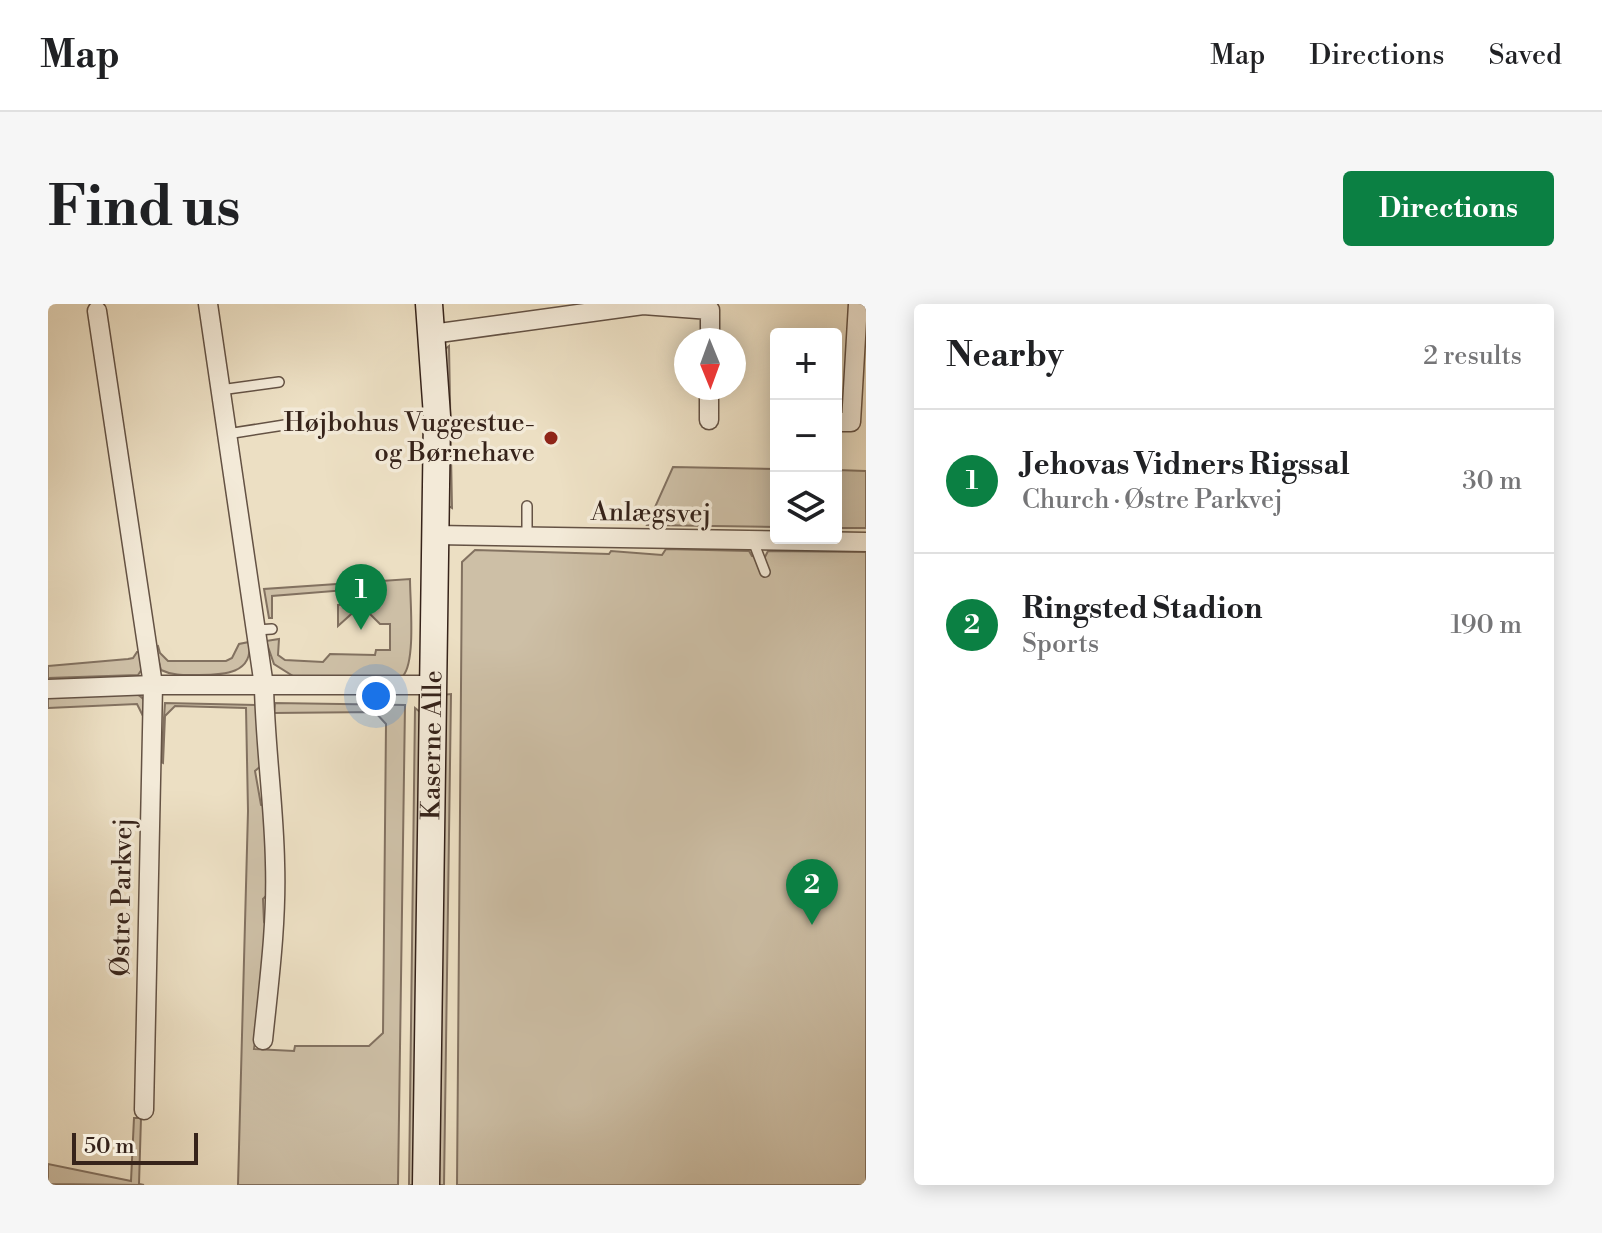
<!DOCTYPE html>
<meta charset="utf-8">
<style>
:root{--surface:#fff;--page:#f6f6f6;--text:#202124;--muted:#757577;--line:#e0e0e0;--accent:#0b8043}
body{margin:0;font-family:"Libre Bodoni",serif;background:var(--page);color:var(--text)}
.controls{position:absolute;right:24px;top:24px;display:grid;overflow:hidden;border-radius:8px;box-shadow:0 4px 20px #0003}
.controls button{width:72px;height:72px;display:grid;place-items:center;padding:0;border:0;border-bottom:2px solid var(--line);background:var(--surface);color:var(--text);font:40px sans-serif}
.compass{position:absolute;left:626px;top:24px;width:72px;height:72px;border-radius:50%;background:var(--surface);box-shadow:0 4px 20px #0003;rotate:179deg}
.scale{position:absolute;left:24px;bottom:20px;width:126px;box-sizing:border-box;padding-left:8px;border:4px solid #36231a;border-top:0;font-size:22px;line-height:28px;white-space:nowrap;color:#36231a;-webkit-text-stroke:6px #f3ead8;paint-order:stroke}
.you{position:absolute;left:328px;top:392px;width:28px;height:28px;margin:-20px;border:6px solid #fff;border-radius:50%;background:#1a73e8;box-shadow:0 0 0 12px #1a73e833}
.badge{display:grid;place-items:center;width:52px;height:52px;border-radius:50%;background:var(--accent);color:#fff;font-size:26px;font-weight:700}
.pin{position:absolute;translate:-50% -66px;filter:drop-shadow(0 2px 4px #0008)}
.pin::after{content:'';position:absolute;top:42px;width:28px;height:24px;background:inherit;clip-path:polygon(0 0,100% 0,50% 100%)}
.list{margin:0;padding:0;list-style:none}
h2{display:flex;justify-content:space-between;align-items:center;height:104px;margin:0;padding:0 32px;font-size:34px}
h2 small{font-size:26px;font-weight:400;color:var(--muted)}
.list li{display:grid;grid-template-columns:52px 1fr auto;gap:24px;align-items:center;box-sizing:border-box;height:144px;padding:0 32px;border-top:2px solid var(--line)}
.list b{display:block;font-size:30px;white-space:nowrap}
.list p{margin:0;font-size:26px;white-space:nowrap;color:var(--muted)}
.list em{font-size:26px;font-style:normal;color:var(--muted)}
.icon{flex:none;width:44px;height:44px;fill:none;stroke:currentColor;stroke-width:2;stroke-linecap:round;stroke-linejoin:round}
.map{position:relative;flex:none;width:818px;height:881px;overflow:hidden;border-radius:8px}
header{display:flex;align-items:center;gap:48px;box-sizing:border-box;height:112px;padding:0 40px;background:var(--surface);border-bottom:2px solid var(--line)}
header strong{font-size:38px}
nav{display:flex;gap:44px;margin-inline-start:auto;font-size:28px}
.intro{display:flex;align-items:center;justify-content:space-between;box-sizing:border-box;height:192px;padding:0 48px}
h1{margin:0;font-size:56px}
.button{padding:20px 36px;border-radius:8px;background:var(--accent);color:#fff;font-size:28px;font-weight:700}
main{display:flex;gap:48px;padding:0 48px}
aside{flex:1;background:var(--surface);border-radius:8px;box-shadow:0 4px 20px #0003}
.map>svg:first-child{display:block}
.green{fill:#cdbfa6;stroke:#827160;stroke-width:2}
.lines{fill:none;stroke-linecap:round;stroke-linejoin:round}
.lane-casing{stroke:#645244;stroke-width:12}
.street-casing{stroke:#645244;stroke-width:21}
.secondary-casing{stroke:#36231a;stroke-width:29}
.lane{stroke:#f3ead8;stroke-width:9}
.street{stroke:#f3ead8;stroke-width:18}
.secondary{stroke:#f3ead8;stroke-width:26}
.poi-dot{fill:#8f2418;stroke:#f3ead8;stroke-width:3}
.labels{text-anchor:middle;dominant-baseline:central;stroke-width:7;stroke-linejoin:round;paint-order:stroke}
.poi-label{font-size:26px;fill:#36231a;stroke:#f3ead8;text-anchor:end}
.street-label{font-size:26px;fill:#36231a;stroke:#f3ead8}
</style>
<header>
<strong>Map</strong>
<nav><a>Map</a><a>Directions</a><a>Saved</a></nav>
</header>
<div class="intro"><h1>Find us</h1><a class="button">Directions</a></div>
<main>
<div class="map">
<svg width="818" height="881" viewBox="0 0 818 881">
<rect width="100%" height="100%" fill="#ecdfc3"/>
<filter id="stains"><feTurbulence type="fractalNoise" baseFrequency=".0025" numOctaves="4"/><feColorMatrix values="0 0 0 0 .2 0 0 0 0 .09 0 0 0 0 .02 0 0 0 .5 -.17"/></filter>
<radialGradient id="worn" r=".72"><stop offset=".6" stop-color="#630" stop-opacity="0"/><stop offset="1" stop-color="#630" stop-opacity=".3"/></radialGradient>
<!-- green -->
<g class="green">
<path d="M 401,42 L 404,204 L 399,201 L 396,46 Z"/>
<path d="M 625,163 L 728,165 L 728,223 L 599,221 Z"/>
<path d="M 788,166 L 818,167 L 818,224 L 788,224 Z"/>
<path d="M 618,245 L 701,247 L 704,252 L 717,253 L 720,247 L 818,248 L 818,881 L 409,881 L 414,258 L 427,246 L 561,250 L 563,247 L 614,251 Z"/>
<path d="M 362,275 C 362,297 368,357 355,372 L 245,372 L 226,360 L 218,337 L 231,335 L 230,351 L 237,356 L 275,358 L 282,350 L 327,351 L 328,346 L 342,346 L 342,320 L 332,320 L 316,304 L 310,304 L 290,322 L 290,301 L 299,300 L 298,286 L 224,292 L 224,314 L 221,314 L 216,285 Z"/>
<path d="M 201,338 C 206,370 175,371 151,371 C 138,371 125,372 113,366 L 107,343 L 110,342 L 112,349 L 120,357 L 178,357 L 184,354 L 191,340 Z"/>
<path d="M 89,348 L 93,348 L 94,365 L 90,371 L 0,374 L 0,362 L 80,355 L 85,354 Z"/>
<path d="M 89,390 C 100,396 98,403 96,414 L 89,400 L 0,404 L 0,392 Z"/>
<path d="M 403,390 L 396,881 L 388,881 L 394,391 Z"/>
<path d="M 117,399 L 209,401 L 214,461 L 207,467 L 213,501 L 218,502 L 222,588 L 215,595 L 216,618 L 221,626 L 206,745 L 246,747 L 247,742 L 321,742 L 335,729 L 338,420 L 327,408 L 226,409 L 227,399 L 357,401 L 350,881 L 190,881 L 200,507 L 198,404 L 127,402 L 117,412 L 115,459 L 113,458 Z"/>
<path d="M 367,404 L 376,411 L 370,881 L 361,881 Z"/>
<path d="M 86,814 L 93,814 L 91,880 L 96,881 L 0,880 L 0,860 L 83,877 Z"/>
</g>
<g class="lines">
<defs>
<g id="lane">
<path d="M 172,86 L 231,78"/>
<path d="M 179,130 L 249,119"/>
<path d="M 479,233 L 479,202"/>
<path d="M 705,237 L 717,268"/>
<path d="M 208,326 L 224,325"/>
</g>
<g id="street">
<path d="M 160,0 L 216,382 C 217,441 226,500 227,559 C 229,618 221,678 215,736"/>
<path d="M 49,7 L 105,381 L 96,806"/>
<path d="M 384,30 L 595,1 L 662,6 L 662,36"/>
<path d="M 661,116 L 661,84"/>
<path d="M 788,118 L 803,118 L 810,0"/>
<path d="M 388,231 L 818,238"/>
<path d="M 0,385 L 105,381 L 386,381"/>
</g>
<g id="secondary">
<path id="s1" d="M 378,881 L 389,112 L 381,0"/>
</g>
</defs>
<!-- lane casing -->
<use href="#lane" class="lane-casing"/>
<!-- street casing -->
<use href="#street" class="street-casing"/>
<!-- secondary casing -->
<use href="#secondary" class="secondary-casing"/>
<!-- lane -->
<use href="#lane" class="lane"/>
<!-- street -->
<use href="#street" class="street"/>
<!-- secondary -->
<use href="#secondary" class="secondary"/>
</g>
<!-- markers -->
<circle class="poi-dot" cx="503" cy="134" r="8"/>
<g class="labels">
<!-- poi labels -->
<g class="poi-label">
<text x="487" y="119">Højbohus Vuggestue-<tspan x="487" dy="30">og Børnehave</tspan></text>
</g>
<!-- street labels -->
<g class="street-label">
<text transform="translate(603 209) rotate(1)">Anlægsvej</text>
<text stroke="none"><textPath href="#s1" startOffset="440">Kaserne Alle</textPath></text>
<text transform="translate(74 593) rotate(-89)">Østre Parkvej</text>
</g>
</g>
<rect width="100%" height="100%" filter="url(#stains)"/>
<rect width="100%" height="100%" fill="url(#worn)"/>
</svg>
<div class="controls">
<button>+</button>
<button>−</button>
<button><svg class="icon" aria-label="layers" viewBox="0 0 24 24"><path d="M12 4l9 5-9 5-9-5zM3 14l9 5 9-5"/></svg></button>
</div>
<svg class="compass" viewBox="-18 -18 36 36"><path d="M0-13l5 13h-10z" fill="#e53935"/><path d="M0 13l5-13h-10z" fill="#757577"/></svg>
<div class="scale">50 m</div>
<div class="you"></div>
<div class="pin badge" style="left:313px;top:326px">1</div>
<div class="pin badge" style="left:764px;top:621px">2</div>
</div>
<aside>
<h2>Nearby<small>2 results</small></h2>
<ul class="list">
<li><span class="badge">1</span><div><b>Jehovas Vidners Rigssal</b><p>Church · Østre Parkvej</p></div><em>30 m</em></li>
<li><span class="badge">2</span><div><b>Ringsted Stadion</b><p>Sports</p></div><em>190 m</em></li>
</ul>
</aside>
</main>
